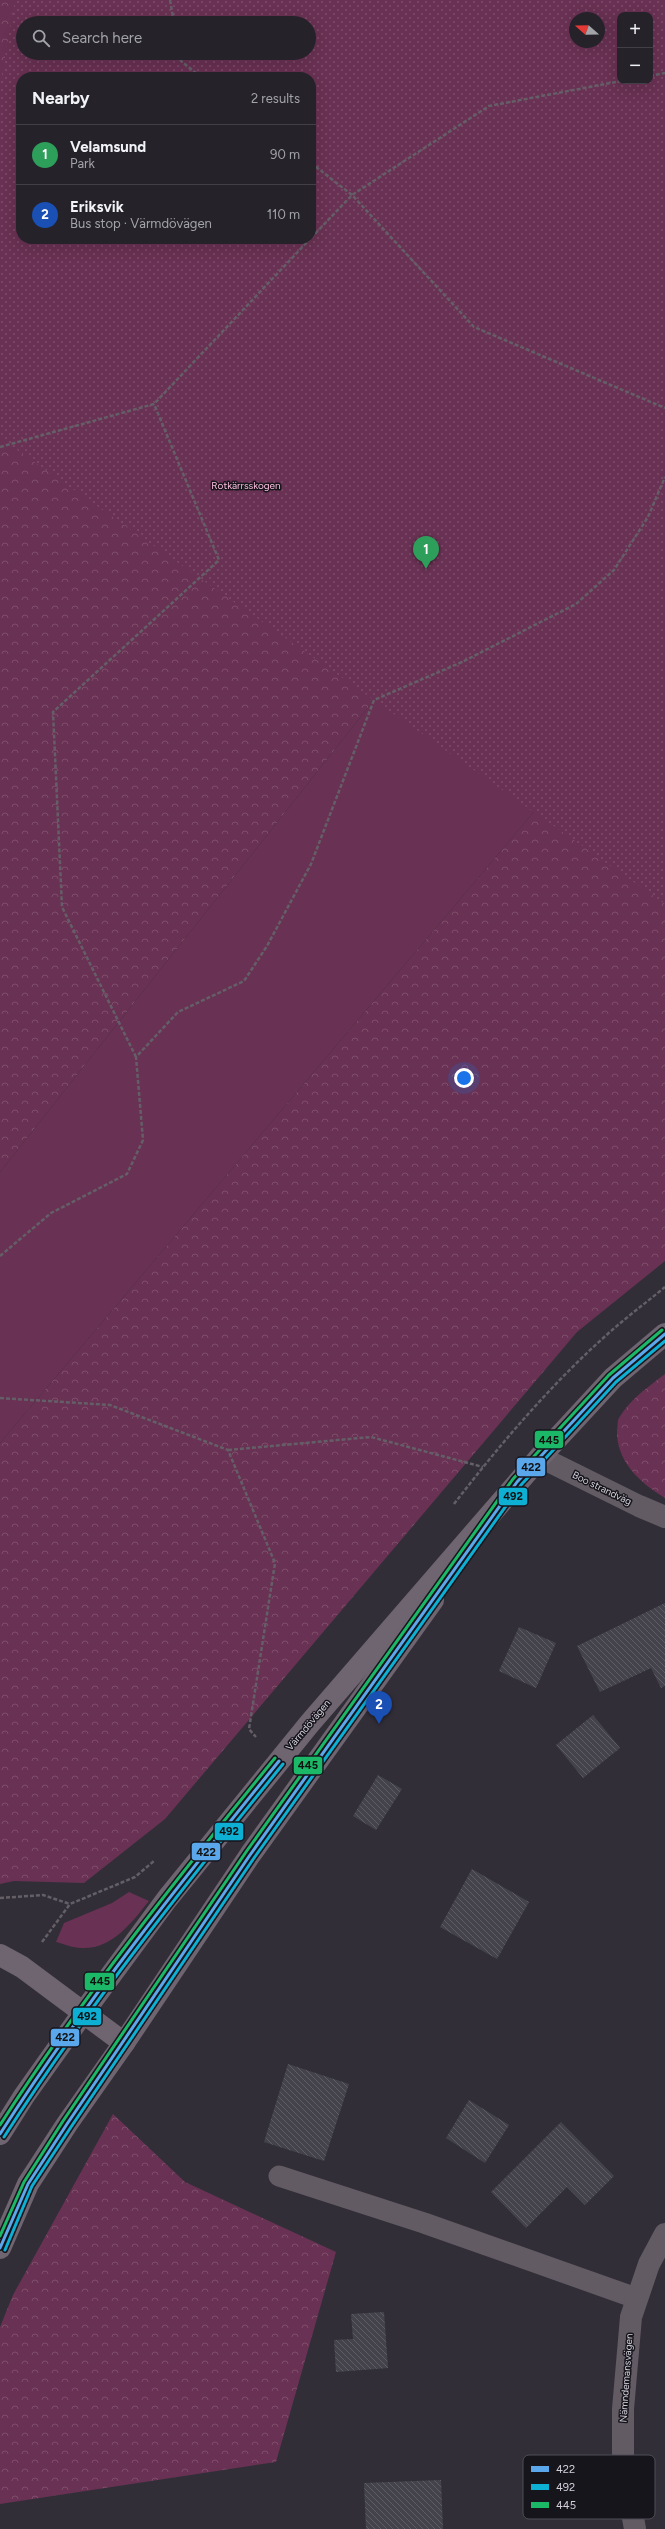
<!DOCTYPE html>
<meta charset="utf-8">
<style>
:root{--surface:#25222a;--page:#2d2a32;--text:#f1f3f6;--muted:#a3a4a8;--line:#423f47;--accent:#0b8043}
body{margin:0;font-family:Figtree,sans-serif;background:var(--page);color:var(--text)}
.controls{position:absolute;right:12px;top:12px;display:grid;overflow:hidden;border-radius:8px;box-shadow:0 4px 16px #0002}
.controls button{width:36px;height:36px;display:grid;place-items:center;padding:0;border:0;border-bottom:1px solid var(--line);background:var(--surface);color:var(--text);font:20px sans-serif}
.compass{position:absolute;left:569px;top:12px;width:36px;height:36px;border-radius:50%;background:var(--surface);box-shadow:0 4px 16px #0002;rotate:290deg}
.you{position:absolute;left:464px;top:1078px;width:14px;height:14px;margin:-10px;border:3px solid #fff;border-radius:50%;background:#1a73e8;box-shadow:0 0 0 6px #1a73e833}
.badge{display:grid;place-items:center;width:26px;height:26px;border-radius:50%;background:var(--accent);color:#fff;font-size:13px;font-weight:700}
.pin{position:absolute;translate:-50% -33px;filter:drop-shadow(0 1px 2px #0008)}
.pin::after{content:'';position:absolute;top:21px;width:14px;height:12px;background:inherit;clip-path:polygon(0 0,100% 0,50% 100%)}
.list{margin:0;padding:0;list-style:none}
h2{display:flex;justify-content:space-between;align-items:center;height:52px;margin:0;padding:0 16px;font-size:17px}
h2 small{font-size:13px;font-weight:400;color:var(--muted)}
.list li{display:grid;grid-template-columns:26px 1fr auto;gap:12px;align-items:center;box-sizing:border-box;height:60px;padding:0 16px;border-top:1px solid var(--line)}
.list b{display:block;font-size:15px;white-space:nowrap}
.list p{margin:0;font-size:13px;white-space:nowrap;color:var(--muted)}
.list em{font-size:13px;font-style:normal;color:var(--muted)}
.icon{flex:none;width:22px;height:22px;fill:none;stroke:currentColor;stroke-width:2;stroke-linecap:round;stroke-linejoin:round}
.map{position:relative;flex:none;width:665px;height:2529px;overflow:hidden}
.search{position:absolute;background:var(--surface);box-shadow:0 4px 16px #0002;left:16px;top:16px;width:300px;height:44px;display:flex;align-items:center;gap:10px;box-sizing:border-box;padding:0 14px;border-radius:22px;color:var(--muted);font-size:15px}
.panel{position:absolute;background:var(--surface);box-shadow:0 4px 16px #0002;left:16px;top:72px;width:300px;height:172px;border-radius:16px}
.map>svg:first-child{display:block}
.grass{fill:#693153}
.forest{fill:url(#forest-crowns);fill-rule:evenodd}
.park{fill:url(#park-dots);fill-rule:evenodd}
.building{fill:url(#building-back-hatch)}
.lines{fill:none;stroke-linecap:round;stroke-linejoin:round}
.path{stroke:#645f67;stroke-width:2.5;stroke-dasharray:4 2;stroke-linecap:butt}
.lane{stroke:#625b64;stroke-width:21}
.street{stroke:#625b64;stroke-width:22}
.secondary{stroke:#6e6570;stroke-width:22}
.bus-1-casing{stroke:#17151c;stroke-width:6}
.bus-2-casing{stroke:#17151c;stroke-width:6}
.bus-3-casing{stroke:#17151c;stroke-width:6}
.bus-1{stroke:#5aa8eb;stroke-width:3}
.bus-2{stroke:#0dafd3;stroke-width:3}
.bus-3{stroke:#1ab867;stroke-width:3}
.labels{text-anchor:middle;dominant-baseline:central;stroke-width:3;stroke-linejoin:round;paint-order:stroke}
.park-label{font-size:10px;fill:#fcbfdf;stroke:#17151c}
.street-label{font-size:10px;fill:#d3d0db;stroke:#17151c}
.key{fill:#17151c;stroke:#4f4d55;stroke-width:1}
.key-label{font-size:11px;fill:#d3d0db}
.line-badge{stroke:#17151c;stroke-width:1.5}
.pale-badge-label{font-size:11px;text-anchor:middle;font-weight:bold;fill:#111}
</style>
<div class="map">
<svg width="665" height="2529" viewBox="0 0 665 2529">
<defs>
<pattern id="forest-crowns" width="20" height="18" patternUnits="userSpaceOnUse"><rect width="20" height="18" fill="#693153"/><path d="M2 6a3 3 0 1 1 6 0M12 15a3 3 0 1 1 6 0" fill="none" stroke="#7e4e6b"/></pattern>
<pattern id="park-dots" width="8" height="8" patternUnits="userSpaceOnUse"><rect width="8" height="8" fill="#693153"/><path d="M2 2h.1M6 6h.1" fill="none" stroke="#7e4e6b" stroke-width="1.8" stroke-linecap="round"/></pattern>
<pattern id="building-back-hatch" width="6" height="6" patternUnits="userSpaceOnUse"><rect width="6" height="6" fill="#44434c"/><path d="M-1 5l2 2M0 0l6 6M5-1l2 2" fill="none" stroke="#5e5d65"/></pattern>
</defs>
<rect width="100%" height="100%" fill="#312e38"/>
<!-- grass -->
<g class="grass">
<path d="M 665,657 L 0,1443 L 0,1172 L 374,700 Z"/>
<path d="M 129,1892 L 149,1901 C 132,1922 112,1950 81,1948 C 73,1948 64,1944 56,1942 L 64,1923 L 112,1903 Z"/>
</g>
<!-- forest -->
<g class="forest">
<path d="M 0,0 L 665,0 L 665,444 L 374,700 L 0,1172 ZM 620,15 L 650,15 L 650,81 L 620,81 ZM 575,18 L 599,18 L 599,42 L 575,42 ZM 23,23 L 309,23 L 309,53 L 23,53 ZM 21,77 L 311,77 L 311,239 L 21,239 Z"/>
<path d="M 665,657 L 665,1261 L 577,1332 L 165,1819 L 84,1883 L 14,1881 L 0,1884 L 0,1443 Z"/>
<path d="M 665,1374 L 665,1498 C 640,1483 616,1461 617,1430 C 618,1426 617,1421 619,1418 C 630,1399 648,1387 665,1374 Z"/>
<path d="M 113,2114 L 185,2182 L 336,2252 L 276,2462 L 0,2504 L 0,2327 L 13,2295 Z"/>
</g>
<!-- park -->
<path class="park" d="M 15,0 L 665,0 L 665,904 L 0,438 L 0,85 ZM 620,15 L 650,15 L 650,81 L 620,81 ZM 575,18 L 599,18 L 599,42 L 575,42 ZM 23,23 L 309,23 L 309,53 L 23,53 ZM 21,77 L 311,77 L 311,239 L 21,239 Z"/>
<!-- building -->
<g class="building">
<path d="M 665,1603 L 665,1686 L 661,1688 L 651,1668 L 600,1692 L 577,1646 Z"/>
<path d="M 519,1627 L 556,1643 L 536,1688 L 499,1671 Z"/>
<path d="M 593,1715 L 620,1748 L 583,1778 L 556,1745 Z"/>
<path d="M 378,1775 L 402,1789 L 376,1830 L 353,1816 Z"/>
<path d="M 472,1869 L 529,1902 L 497,1959 L 440,1927 Z"/>
<path d="M 288,2064 L 349,2084 L 324,2161 L 264,2142 Z"/>
<path d="M 469,2100 L 509,2125 L 485,2163 L 446,2138 Z"/>
<path d="M 561,2122 L 614,2176 L 585,2205 L 567,2187 L 526,2228 L 491,2192 Z"/>
<path d="M 384,2312 L 388,2368 L 336,2372 L 334,2340 L 353,2339 L 351,2314 Z"/>
<path d="M 441,2480 L 443,2529 L 366,2529 L 364,2483 Z"/>
</g>
<g class="lines">
<!-- path -->
<g class="path">
<path d="M 170,0 L 174,23"/>
<path d="M 180,53 L 181,61 L 201,77"/>
<path d="M 650,76 L 665,73"/>
<path d="M 311,163 L 352,195 L 474,327 L 665,408"/>
<path d="M 311,238 L 352,195 L 489,106 L 621,81"/>
<path d="M 0,447 L 154,404 L 310,239"/>
<path d="M 136,1057 L 62,907 L 53,712 L 219,560 L 154,404"/>
<path d="M 0,1256 L 51,1213 L 127,1174 L 143,1140 L 136,1057 L 178,1012 L 244,981 L 267,946 L 311,864 L 374,700 L 462,662 L 576,604 L 614,570 L 648,517 L 665,477"/>
<path d="M 0,1398 L 110,1405 L 228,1450 L 275,1563 L 249,1729 L 256,1737"/>
<path d="M 228,1450 L 371,1437 L 483,1467"/>
<path d="M 454,1504 C 501,1443 553,1382 611,1331 C 628,1316 647,1302 665,1287"/>
<path d="M 0,1898 L 43,1895 L 70,1904"/>
<path d="M 42,1942 L 70,1904 L 135,1877 L 154,1861"/>
</g>
<!-- lane -->
<path class="lane" d="M 279,2176 L 424,2223 L 636,2298"/>
<!-- street -->
<g class="street">
<path d="M 540,1457 L 639,1506 L 665,1517"/>
<path d="M 635,2529 L 623,2463 L 623,2409 L 631,2317 L 649,2264 L 665,2234"/>
</g>
<!-- secondary -->
<g class="secondary">
<path d="M 0,1955 L 22,1967 L 124,2043"/>
<path d="M 0,2134 L 24,2096 L 83,2013 L 167,1899 L 310,1723 L 540,1457 L 613,1378 L 665,1334"/>
<path d="M 0,2248 L 28,2184 L 67,2124 L 124,2043 L 250,1855 L 433,1600"/>
</g>
<defs>
<g id="bus-1">
<path d="M 0,2134 C 84,2003 181,1882 279,1761"/>
<path d="M 0,2248 L 28,2184 L 67,2124 L 250,1855 L 517,1482 L 613,1378 L 665,1334"/>
</g>
<g id="bus-2">
<path d="M 4,2137 C 88,2006 185,1885 283,1764"/>
<path d="M 5,2250 L 32,2186 L 71,2127 L 254,1858 L 521,1485 L 616,1382 L 665,1341"/>
</g>
<g id="bus-3">
<path d="M 0,2125 C 83,1996 178,1877 275,1758"/>
<path d="M 0,2236 L 24,2182 L 63,2121 L 246,1852 L 513,1479 L 609,1375 L 662,1330"/>
</g>
</defs>
<!-- bus-1 casing -->
<use href="#bus-1" class="bus-1-casing"/>
<!-- bus-2 casing -->
<use href="#bus-2" class="bus-2-casing"/>
<!-- bus-3 casing -->
<use href="#bus-3" class="bus-3-casing"/>
<!-- bus-1 -->
<use href="#bus-1" class="bus-1"/>
<!-- bus-2 -->
<use href="#bus-2" class="bus-2"/>
<!-- bus-3 -->
<use href="#bus-3" class="bus-3"/>
</g>
<g class="labels">
<!-- park labels -->
<g class="park-label">
<text x="246" y="485">Rotkärrsskogen</text>
</g>
<!-- street labels -->
<g class="street-label">
<text transform="translate(602 1488) rotate(26)">Boo strandväg</text>
<text transform="translate(308 1725) rotate(-50)">Värmdövägen</text>
<text transform="translate(626 2378) rotate(-86)">Nämndemansvägen</text>
</g>
</g>
<!-- legend -->
<rect x="523" y="2455" width="132" height="64" rx="6" class="key"/>
<rect x="531" y="2466" width="18" height="6" fill="#5aa8eb"/>
<rect x="531" y="2484" width="18" height="6" fill="#0dafd3"/>
<rect x="531" y="2502" width="18" height="6" fill="#1ab867"/>
<g class="key-label">
<text x="556" y="2473">422</text>
<text x="556" y="2491">492</text>
<text x="556" y="2509">445</text>
</g>
<g class="line-badge">
<rect x="534" y="1430" width="30" height="19" rx="4" fill="#1ab867"/>
<rect x="516" y="1457" width="30" height="20" rx="4" fill="#5aa8eb"/>
<rect x="498" y="1487" width="30" height="19" rx="4" fill="#0dafd3"/>
<rect x="293" y="1756" width="30" height="19" rx="4" fill="#1ab867"/>
<rect x="214" y="1822" width="30" height="19" rx="4" fill="#0dafd3"/>
<rect x="191" y="1842" width="30" height="19" rx="4" fill="#5aa8eb"/>
<rect x="84" y="1972" width="31" height="19" rx="4" fill="#1ab867"/>
<rect x="72" y="2007" width="30" height="19" rx="4" fill="#0dafd3"/>
<rect x="50" y="2028" width="30" height="19" rx="4" fill="#5aa8eb"/>
</g>
<g class="pale-badge-label">
<text x="549" y="1444">445</text>
<text x="531" y="1471">422</text>
<text x="513" y="1500">492</text>
<text x="308" y="1769">445</text>
<text x="229" y="1835">492</text>
<text x="206" y="1856">422</text>
<text x="100" y="1985">445</text>
<text x="87" y="2020">492</text>
<text x="65" y="2041">422</text>
</g>
</svg>
<div class="controls">
<button>+</button>
<button>−</button>
</div>
<svg class="compass" viewBox="-18 -18 36 36"><path d="M0-13l5 13h-10z" fill="#e53935"/><path d="M0 13l5-13h-10z" fill="#a3a4a8"/></svg>
<div class="you"></div>
<div class="pin badge" style="left:426px;top:569px;background:#2e9e5b">1</div>
<div class="pin badge" style="left:379px;top:1724px;background:#1a4fb4">2</div>
<div class="search"><svg class="icon" aria-label="search" viewBox="0 0 24 24"><circle cx="10" cy="10" r="6"/><path d="M15 15l6 6"/></svg>Search here</div>
<section class="panel">
<h2>Nearby<small>2 results</small></h2>
<ul class="list">
<li><span class="badge" style="background:#2e9e5b">1</span><div><b>Velamsund</b><p>Park</p></div><em>90 m</em></li>
<li><span class="badge" style="background:#1a4fb4">2</span><div><b>Eriksvik</b><p>Bus stop · Värmdövägen</p></div><em>110 m</em></li>
</ul>
</section>
</div>
